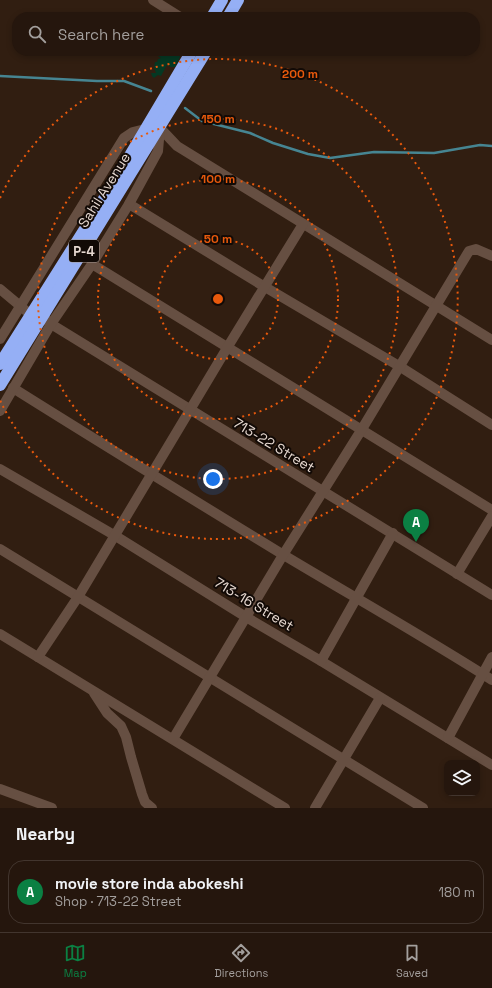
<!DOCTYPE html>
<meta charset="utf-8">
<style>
:root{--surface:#25160d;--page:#31231b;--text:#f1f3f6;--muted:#a39f9d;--line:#42352e;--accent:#0b8043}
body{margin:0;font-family:"Space Grotesk",sans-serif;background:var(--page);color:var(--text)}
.controls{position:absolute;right:12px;bottom:12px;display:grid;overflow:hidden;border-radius:8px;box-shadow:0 2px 6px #0003}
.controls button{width:36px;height:36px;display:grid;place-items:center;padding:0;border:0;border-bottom:1px solid var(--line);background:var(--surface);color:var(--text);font:20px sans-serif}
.you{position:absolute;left:213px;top:479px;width:14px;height:14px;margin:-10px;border:3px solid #fff;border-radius:50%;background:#1a73e8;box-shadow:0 0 0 6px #1a73e833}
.badge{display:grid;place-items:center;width:26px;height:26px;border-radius:50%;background:var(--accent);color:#fff;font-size:13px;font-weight:700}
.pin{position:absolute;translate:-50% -33px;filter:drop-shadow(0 1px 2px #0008)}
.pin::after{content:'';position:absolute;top:21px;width:14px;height:12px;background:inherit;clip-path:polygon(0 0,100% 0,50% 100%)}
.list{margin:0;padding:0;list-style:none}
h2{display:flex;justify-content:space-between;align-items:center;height:52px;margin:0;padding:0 16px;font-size:17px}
h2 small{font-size:13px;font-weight:400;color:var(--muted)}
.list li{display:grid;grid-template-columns:26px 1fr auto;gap:12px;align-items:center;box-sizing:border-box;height:64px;margin:0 8px 8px;padding:0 8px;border:1px solid var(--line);border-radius:16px}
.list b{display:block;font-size:15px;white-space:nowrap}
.list p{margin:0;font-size:13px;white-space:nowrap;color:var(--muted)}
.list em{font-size:13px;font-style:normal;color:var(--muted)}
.icon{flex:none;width:22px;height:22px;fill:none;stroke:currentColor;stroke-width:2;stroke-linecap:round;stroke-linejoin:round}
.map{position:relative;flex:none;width:492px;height:808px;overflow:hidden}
.search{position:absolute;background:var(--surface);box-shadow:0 2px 6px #0003;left:12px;right:12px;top:12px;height:44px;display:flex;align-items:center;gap:10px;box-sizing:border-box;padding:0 14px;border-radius:16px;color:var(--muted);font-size:15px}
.sheet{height:124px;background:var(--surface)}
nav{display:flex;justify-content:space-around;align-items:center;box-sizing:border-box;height:56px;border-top:1px solid var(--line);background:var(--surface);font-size:11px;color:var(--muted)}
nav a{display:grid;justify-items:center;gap:2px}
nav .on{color:var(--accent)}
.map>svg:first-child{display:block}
.green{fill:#053823}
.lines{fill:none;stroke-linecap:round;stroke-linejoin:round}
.stream{stroke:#468592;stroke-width:2.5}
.minor{stroke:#664f42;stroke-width:10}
.highway{stroke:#95aff5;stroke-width:12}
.ring{fill:none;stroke:#e8590c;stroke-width:2;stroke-dasharray:2 4}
.labels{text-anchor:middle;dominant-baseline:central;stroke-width:4;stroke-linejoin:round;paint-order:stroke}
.shield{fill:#120a06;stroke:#a69a93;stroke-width:1}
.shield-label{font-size:13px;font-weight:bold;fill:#e6d8d0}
.street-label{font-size:14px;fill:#e6d8d0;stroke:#120a06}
.centre{fill:#e8590c;stroke:#120a06;stroke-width:2}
.ring-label{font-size:12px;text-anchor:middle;font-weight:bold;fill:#e8590c;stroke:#120a06;stroke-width:4;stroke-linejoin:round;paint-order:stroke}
</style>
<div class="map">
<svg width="492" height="808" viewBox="0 0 492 808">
<rect width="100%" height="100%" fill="#311e11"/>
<!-- green -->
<path class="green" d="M 159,51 L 179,51 L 180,57 L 175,67 L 171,67 L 167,65 L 161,76 L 158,75 L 154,78 L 152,76 L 151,73 L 156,73 L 154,68 L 155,62 L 157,62 L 158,59 L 161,58 L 158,56 L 157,53 Z"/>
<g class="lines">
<!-- stream -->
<g class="stream">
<path d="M 0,76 L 97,81 L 124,81 L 151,91"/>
<path d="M 185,108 L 202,121 L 250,133 L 273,143 L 308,154 L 330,158 L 374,152 L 434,153 L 480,145 L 492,146"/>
</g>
<!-- minor -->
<g class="minor">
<path d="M 153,0 L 180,17"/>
<path d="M 153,125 L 160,128 L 177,146 L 492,340"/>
<path d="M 129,204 L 265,287 L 399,366 L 492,425"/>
<path d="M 92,264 L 492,510"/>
<path d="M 0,289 L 31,315"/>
<path d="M 43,317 L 51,324 L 492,595"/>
<path d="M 0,339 L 124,138 L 133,132 L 145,129"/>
<path d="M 13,388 C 102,444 192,499 282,554 C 352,596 423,636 492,680"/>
<path d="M 0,411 L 51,324 L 92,264 L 129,204 L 158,151 L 160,128"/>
<path d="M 0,469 L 114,535 L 246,617 L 321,661 L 492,765"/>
<path d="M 0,549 L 423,808"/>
<path d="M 457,574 L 492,516"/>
<path d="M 0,634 L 285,808"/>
<path d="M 38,657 L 78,597 L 227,348 L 303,224"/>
<path d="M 321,661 L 393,533"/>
<path d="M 94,693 L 107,713 L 121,726 L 126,737 L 131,757 L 142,794 L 145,802 L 152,808"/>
<path d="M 448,738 L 492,657"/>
<path d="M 173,739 L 283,555 L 362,429 L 469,251 L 476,249 L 492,256"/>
<path d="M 0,789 L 52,808"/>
<path d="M 315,808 L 380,698"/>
</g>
<!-- highway -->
<g class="highway">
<path d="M 212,17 L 222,0"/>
<path d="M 228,17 L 238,0"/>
<path d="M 0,364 L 109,191 L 192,51"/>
<path d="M 0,385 L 206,51"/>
</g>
</g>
<!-- distance rings -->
<g class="ring">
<circle cx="218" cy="299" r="60"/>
<circle cx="218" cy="299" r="120"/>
<circle cx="218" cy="299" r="180"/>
<path d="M0 198A240 240 0 1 1 0 400"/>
</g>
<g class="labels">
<!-- shield labels -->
<rect class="shield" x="69" y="240" width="30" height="22" rx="3"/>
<g class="shield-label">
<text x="84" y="251">P-4</text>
</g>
<!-- street labels -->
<g class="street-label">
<text transform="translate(104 190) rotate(-58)">Sahil Avenue</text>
<text transform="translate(274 445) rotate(31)">713-22 Street</text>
<text transform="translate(254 604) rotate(31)">713-16 Street</text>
</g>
</g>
<circle cx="218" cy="299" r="6" class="centre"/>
<g class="ring-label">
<text x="300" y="78">200 m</text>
<text x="218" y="123">150 m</text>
<text x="218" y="183">100 m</text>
<text x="218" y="243">50 m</text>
</g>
</svg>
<div class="controls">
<button><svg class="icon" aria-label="layers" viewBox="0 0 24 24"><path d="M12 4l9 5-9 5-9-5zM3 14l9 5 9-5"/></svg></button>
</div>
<div class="you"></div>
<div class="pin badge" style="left:416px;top:542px">A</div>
<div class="search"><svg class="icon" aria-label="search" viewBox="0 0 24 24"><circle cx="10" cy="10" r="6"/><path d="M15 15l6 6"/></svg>Search here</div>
</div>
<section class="sheet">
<h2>Nearby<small></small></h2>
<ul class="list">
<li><span class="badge">A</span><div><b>movie store inda abokeshi</b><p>Shop · 713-22 Street</p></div><em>180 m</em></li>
</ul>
</section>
<nav>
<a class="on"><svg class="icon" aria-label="map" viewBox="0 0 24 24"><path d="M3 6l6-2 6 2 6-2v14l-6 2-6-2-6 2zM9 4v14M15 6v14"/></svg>Map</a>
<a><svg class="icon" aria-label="directions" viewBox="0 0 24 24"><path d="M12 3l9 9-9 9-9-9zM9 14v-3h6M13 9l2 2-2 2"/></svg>Directions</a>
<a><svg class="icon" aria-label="saved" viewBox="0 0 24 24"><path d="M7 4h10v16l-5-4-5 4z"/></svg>Saved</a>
</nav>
